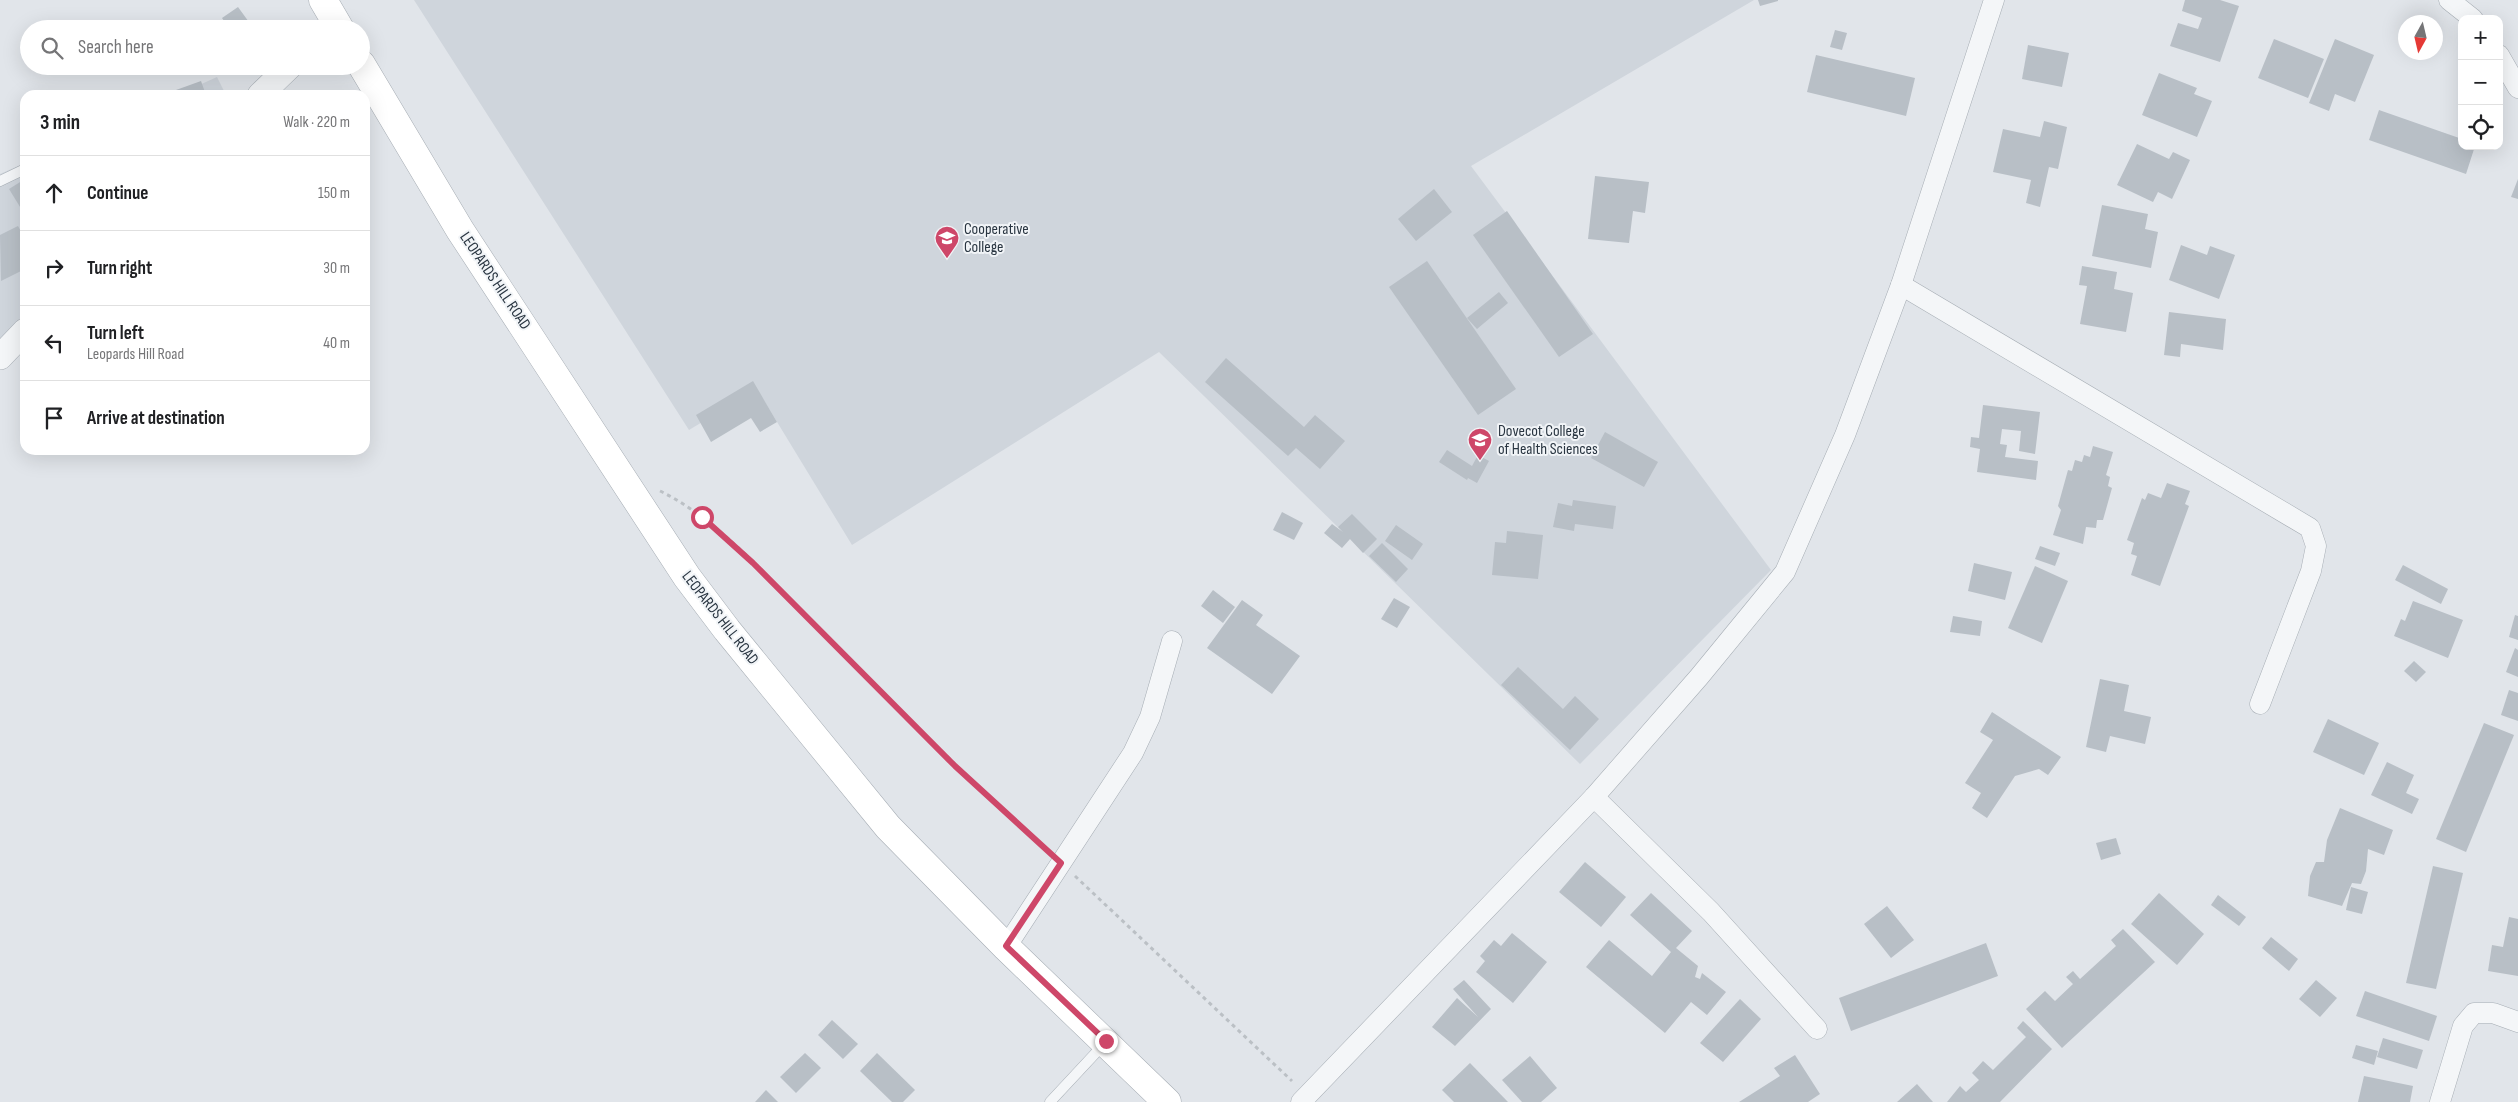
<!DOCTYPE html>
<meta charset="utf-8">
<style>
:root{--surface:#fff;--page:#f2f2f2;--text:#202124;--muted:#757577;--line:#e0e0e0}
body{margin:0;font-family:"Sofia Sans Condensed",sans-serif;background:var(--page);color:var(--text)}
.controls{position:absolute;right:15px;top:15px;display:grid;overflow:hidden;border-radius:10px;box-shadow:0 5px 20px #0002}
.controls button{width:45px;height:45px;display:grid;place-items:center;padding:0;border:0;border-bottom:1px solid var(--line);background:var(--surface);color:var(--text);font:25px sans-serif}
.compass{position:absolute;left:2398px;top:15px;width:45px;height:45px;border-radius:50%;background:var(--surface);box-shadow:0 5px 20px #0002;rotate:188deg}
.stop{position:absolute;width:15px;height:15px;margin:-11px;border:4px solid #ce4769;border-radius:50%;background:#fff}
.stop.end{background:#ce4769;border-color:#fff;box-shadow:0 1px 5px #0008}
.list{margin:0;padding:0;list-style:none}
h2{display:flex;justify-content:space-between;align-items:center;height:65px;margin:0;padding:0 20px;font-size:21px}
h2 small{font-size:16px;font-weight:400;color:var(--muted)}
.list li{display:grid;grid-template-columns:32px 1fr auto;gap:15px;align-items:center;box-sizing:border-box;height:75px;padding:0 20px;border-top:1px solid var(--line)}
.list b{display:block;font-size:19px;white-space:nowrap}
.list p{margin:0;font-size:16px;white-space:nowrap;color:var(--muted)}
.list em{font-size:16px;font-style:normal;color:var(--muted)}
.icon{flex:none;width:28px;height:28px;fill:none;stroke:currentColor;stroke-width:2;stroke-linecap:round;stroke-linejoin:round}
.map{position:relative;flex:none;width:2518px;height:1102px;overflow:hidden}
.search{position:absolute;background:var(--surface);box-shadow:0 5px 20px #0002;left:20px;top:20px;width:350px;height:55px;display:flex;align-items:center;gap:12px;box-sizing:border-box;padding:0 18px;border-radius:28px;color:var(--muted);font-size:19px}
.panel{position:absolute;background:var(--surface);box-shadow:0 5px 20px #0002;left:20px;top:90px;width:350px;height:365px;border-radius:15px}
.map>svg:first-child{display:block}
.built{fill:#cfd5dc}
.building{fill:#b8bfc6}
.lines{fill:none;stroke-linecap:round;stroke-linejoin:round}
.service-casing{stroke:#a6adb4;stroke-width:11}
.minor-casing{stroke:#a6adb4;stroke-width:21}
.tertiary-casing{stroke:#a6adb4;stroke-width:26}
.secondary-casing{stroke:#a6adb4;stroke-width:29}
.path{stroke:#bbc0c5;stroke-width:3;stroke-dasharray:4 4;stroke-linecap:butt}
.service{stroke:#f4f6f8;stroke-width:10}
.minor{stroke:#f4f6f8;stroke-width:20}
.tertiary{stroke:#f4f6f8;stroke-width:25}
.secondary{stroke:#fff;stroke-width:28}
.route{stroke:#ce4769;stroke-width:6}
.labels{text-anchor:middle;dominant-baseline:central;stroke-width:4;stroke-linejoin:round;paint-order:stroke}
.poi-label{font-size:16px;fill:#293541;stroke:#f1f4f7;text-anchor:start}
.street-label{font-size:16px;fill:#293541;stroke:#f1f4f7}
</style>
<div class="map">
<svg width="2518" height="1102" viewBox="0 0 2518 1102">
<rect width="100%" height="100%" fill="#e1e5ea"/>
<!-- built -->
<g class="built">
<path d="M 414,0 L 1754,0 L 1471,166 L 1771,570 L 1580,764 L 1159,352 L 852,545 L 757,389 L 689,430 Z"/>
<path d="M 217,77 L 226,95 L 177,95 Z"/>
<path d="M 25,163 L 25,322 L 0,348 L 0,174 Z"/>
</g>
<!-- building -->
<g class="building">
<path d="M 1758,0 L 1778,0 L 1778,1 L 1760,6 Z"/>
<path d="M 2185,0 L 2220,0 L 2239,6 L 2220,62 L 2170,46 L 2178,23 L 2198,29 L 2202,18 L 2182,11 Z"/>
<path d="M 238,7 L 254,29 L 225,29 L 228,27 L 222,18 Z"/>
<path d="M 1835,30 L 1847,33 L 1842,50 L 1830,47 Z"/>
<path d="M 2274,39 L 2324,59 L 2308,98 L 2258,78 Z"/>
<path d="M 2335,39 L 2374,55 L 2355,102 L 2335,94 L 2329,111 L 2309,103 Z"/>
<path d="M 2028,45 L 2069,53 L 2062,87 L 2022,79 Z"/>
<path d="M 1816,55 L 1915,78 L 1906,116 L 1807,92 Z"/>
<path d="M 2159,73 L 2197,88 L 2194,94 L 2212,101 L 2197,137 L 2142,115 Z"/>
<path d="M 201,81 L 206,95 L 177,95 L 176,90 Z"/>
<path d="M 2379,110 L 2462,139 L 2462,146 L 2475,146 L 2466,174 L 2369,140 Z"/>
<path d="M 2044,121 L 2067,127 L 2058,169 L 2049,167 L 2040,207 L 2026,203 L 2031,180 L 1993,172 L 2003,129 L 2040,137 Z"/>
<path d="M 2137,144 L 2169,159 L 2173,152 L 2190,160 L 2172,199 L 2158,192 L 2153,202 L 2117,185 Z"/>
<path d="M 1595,176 L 1649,182 L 1645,213 L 1633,211 L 1629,243 L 1588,239 Z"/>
<path d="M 25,179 L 25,215 L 9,189 Z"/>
<path d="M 2518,179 L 2518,199 L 2511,197 Z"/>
<path d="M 1434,189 L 1452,212 L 1416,241 L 1398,219 Z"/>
<path d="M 2102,205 L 2148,214 L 2145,229 L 2158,232 L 2151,268 L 2092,256 Z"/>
<path d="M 1507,211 L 1593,334 L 1559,357 L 1473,235 Z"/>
<path d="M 18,226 L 25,239 L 25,269 L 1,281 L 0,235 Z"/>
<path d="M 2181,245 L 2207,255 L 2210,246 L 2235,255 L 2219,299 L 2169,280 Z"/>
<path d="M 1427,261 L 1516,389 L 1478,415 L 1389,287 Z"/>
<path d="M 2082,266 L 2117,272 L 2114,289 L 2133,293 L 2126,332 L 2080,324 L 2087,286 L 2079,285 Z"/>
<path d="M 1499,292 L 1508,303 L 1477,329 L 1467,318 Z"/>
<path d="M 2169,312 L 2226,319 L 2223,350 L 2181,344 L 2180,357 L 2164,355 Z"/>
<path d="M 1226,358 L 1304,427 L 1315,415 L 1345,441 L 1320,469 L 1296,448 L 1288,456 L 1205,382 Z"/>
<path d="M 753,381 L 777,422 L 760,432 L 751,418 L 711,442 L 696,415 Z"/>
<path d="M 1983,405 L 2040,412 L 2035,454 L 2019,451 L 2021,431 L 2002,429 L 2000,444 L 2007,445 L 2005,457 L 2038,461 L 2036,480 L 1977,472 L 1980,449 L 1970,447 L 1971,437 L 1979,438 Z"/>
<path d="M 1605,432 L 1658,462 L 1644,487 L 1591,458 Z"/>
<path d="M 2093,446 L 2113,452 L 2106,475 L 2110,477 L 2108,486 L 2112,488 L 2103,520 L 2097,520 L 2096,528 L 2086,527 L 2083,544 L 2053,535 L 2061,510 L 2058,506 L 2068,470 L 2072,471 L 2075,460 L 2082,462 L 2084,455 L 2090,457 Z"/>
<path d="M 1447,450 L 1472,466 L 1478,455 L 1489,461 L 1477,483 L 1468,478 L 1467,480 L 1439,462 Z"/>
<path d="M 2167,483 L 2190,491 L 2185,504 L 2189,506 L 2160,586 L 2131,575 L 2137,556 L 2131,554 L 2134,543 L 2127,540 L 2142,498 L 2145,500 L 2148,493 L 2161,498 Z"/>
<path d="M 1573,500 L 1616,506 L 1613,529 L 1575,524 L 1574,531 L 1553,527 L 1558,503 L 1572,506 Z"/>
<path d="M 1282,512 L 1303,523 L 1294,540 L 1273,530 Z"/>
<path d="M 1352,514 L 1377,539 L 1363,553 L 1350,539 L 1342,548 L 1324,533 L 1332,524 L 1343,532 L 1338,527 Z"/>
<path d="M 1396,525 L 1423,544 L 1412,560 L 1385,541 Z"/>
<path d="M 1507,531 L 1543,535 L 1538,579 L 1492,575 L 1495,542 L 1506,543 Z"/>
<path d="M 1382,543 L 1408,569 L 1396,582 L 1369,556 Z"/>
<path d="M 2040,546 L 2060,553 L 2055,566 L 2035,559 Z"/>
<path d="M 1974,563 L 2012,572 L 2005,600 L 1968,591 Z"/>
<path d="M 2403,565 L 2448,589 L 2441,604 L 2395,580 Z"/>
<path d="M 2035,566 L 2068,581 L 2042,643 L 2008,628 Z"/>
<path d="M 1213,590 L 1235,607 L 1223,623 L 1201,606 Z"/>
<path d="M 1394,598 L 1410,607 L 1397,628 L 1381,619 Z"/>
<path d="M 1242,600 L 1263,615 L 1256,625 L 1300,656 L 1272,694 L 1207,648 Z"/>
<path d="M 2413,601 L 2463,620 L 2448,658 L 2394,636 L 2401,619 L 2405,621 Z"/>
<path d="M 2515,615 L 2518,616 L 2518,640 L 2509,637 Z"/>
<path d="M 1953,616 L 1982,621 L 1980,636 L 1950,632 Z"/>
<path d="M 2515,648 L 2518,650 L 2518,677 L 2506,672 Z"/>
<path d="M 2414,661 L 2426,672 L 2416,682 L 2404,671 Z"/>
<path d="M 1518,667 L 1563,709 L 1575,696 L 1599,719 L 1570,750 L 1501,685 Z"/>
<path d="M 2100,679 L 2129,685 L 2124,711 L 2151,717 L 2145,744 L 2110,736 L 2106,752 L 2086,747 Z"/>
<path d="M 2509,690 L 2518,693 L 2518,721 L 2501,715 Z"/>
<path d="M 1992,712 L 2061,757 L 2048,775 L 2039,769 L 2015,776 L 1987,818 L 1972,808 L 1981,793 L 1965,783 L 1993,740 L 1980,732 Z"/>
<path d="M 2328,719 L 2379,743 L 2364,775 L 2313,752 Z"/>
<path d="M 2484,723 L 2514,735 L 2466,852 L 2436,839 Z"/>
<path d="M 2387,762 L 2414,775 L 2406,793 L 2419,799 L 2412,814 L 2371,795 Z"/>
<path d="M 2340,808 L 2393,830 L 2384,855 L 2368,849 L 2366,871 L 2361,884 L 2352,883 L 2342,906 L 2308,896 L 2310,876 L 2316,862 L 2324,862 L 2327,840 Z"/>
<path d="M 2116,838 L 2121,854 L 2101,860 L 2096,843 Z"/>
<path d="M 1585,862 L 1626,897 L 1601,927 L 1559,892 Z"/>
<path d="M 2433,866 L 2463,873 L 2436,989 L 2406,983 Z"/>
<path d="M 2351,887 L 2368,892 L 2362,914 L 2346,910 Z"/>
<path d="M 1651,893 L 1692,931 L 1676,948 L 1698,966 L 1695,977 L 1700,979 L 1702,973 L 1726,992 L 1707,1015 L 1691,1002 L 1665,1033 L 1586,967 L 1609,940 L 1652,976 L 1671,952 L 1630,915 Z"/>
<path d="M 2159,893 L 2204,934 L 2177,965 L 2131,924 Z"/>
<path d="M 2218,895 L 2246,917 L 2239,926 L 2211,905 Z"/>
<path d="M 1887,906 L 1914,940 L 1891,958 L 1864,924 Z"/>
<path d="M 2509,917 L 2518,919 L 2518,976 L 2488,971 L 2492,945 L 2503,947 Z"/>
<path d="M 2123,929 L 2155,962 L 2062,1048 L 2026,1009 L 2045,991 L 2055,1001 L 2073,984 L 2066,977 L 2073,971 L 2080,979 L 2116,946 L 2111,940 Z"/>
<path d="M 1512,933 L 1547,962 L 1513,1003 L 1476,972 L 1485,961 L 1480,956 L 1494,940 L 1501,946 Z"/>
<path d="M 2271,937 L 2298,959 L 2289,971 L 2262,948 Z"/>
<path d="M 1986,943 L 1998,976 L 1851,1031 L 1839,998 Z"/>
<path d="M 1464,980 L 1491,1009 L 1455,1046 L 1432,1027 L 1457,998 L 1478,1017 L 1453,989 Z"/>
<path d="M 2316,980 L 2337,998 L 2320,1017 L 2299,999 Z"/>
<path d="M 2365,991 L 2437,1016 L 2429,1041 L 2356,1016 Z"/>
<path d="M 1740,999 L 1761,1019 L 1723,1062 L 1700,1043 Z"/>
<path d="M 832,1020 L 858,1044 L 843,1059 L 818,1035 Z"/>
<path d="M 2023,1021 L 2052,1049 L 2000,1102 L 1947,1102 L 1960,1086 L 1966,1092 L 1979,1080 L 1972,1073 L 1983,1061 L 1993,1070 L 2026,1037 L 2017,1028 Z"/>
<path d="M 2383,1038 L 2423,1050 L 2417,1069 L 2377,1057 Z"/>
<path d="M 2356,1045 L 2378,1051 L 2374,1065 L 2352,1058 Z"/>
<path d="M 805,1053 L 821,1068 L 796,1093 L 780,1077 Z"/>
<path d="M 877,1053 L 915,1090 L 903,1102 L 892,1102 L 860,1071 Z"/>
<path d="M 1795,1055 L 1820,1094 L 1808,1102 L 1739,1102 L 1780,1076 L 1774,1068 Z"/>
<path d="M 1530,1056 L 1557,1088 L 1541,1102 L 1522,1102 L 1502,1080 Z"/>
<path d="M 1470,1063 L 1508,1102 L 1454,1102 L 1442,1090 Z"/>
<path d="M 2364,1076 L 2413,1086 L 2410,1102 L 2358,1102 Z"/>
<path d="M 1917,1084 L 1933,1102 L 1897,1102 Z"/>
<path d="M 766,1090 L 778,1102 L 755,1102 Z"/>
</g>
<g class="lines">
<defs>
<g id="service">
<path d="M 0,181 L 25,169"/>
<path d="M 1050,1102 L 1104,1044"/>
</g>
<g id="minor">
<path d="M 2449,0 L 2473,19"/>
<path d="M 2499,55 L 2518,88"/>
<path d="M 1901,285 L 2310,528 L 2316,546 L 2311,571 L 2260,704"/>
<path d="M 1594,797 L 1711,912 L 1817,1029"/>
<path d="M 1006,947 L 1133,753 L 1150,717 L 1172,641"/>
<path d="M 1301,1102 L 1594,797 L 1699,677 L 1785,572 L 1845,435 L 1901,285 L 1994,0"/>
<path d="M 2440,1102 L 2463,1026 L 2474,1013 L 2493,1013 L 2518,1022"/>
</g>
<g id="tertiary">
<path d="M 260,95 L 290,66"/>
<path d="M 0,357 L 25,331"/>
</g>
<g id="secondary">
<path d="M 323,0 L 340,29"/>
<path d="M 361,64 L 460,230 L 687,577 L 727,630 L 888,827 L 1006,947 L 1167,1102"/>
</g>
</defs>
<!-- service casing -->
<use href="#service" class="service-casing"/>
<!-- minor casing -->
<use href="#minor" class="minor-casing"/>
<!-- tertiary casing -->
<use href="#tertiary" class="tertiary-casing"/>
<!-- secondary casing -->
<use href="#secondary" class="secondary-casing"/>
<!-- path -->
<g class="path">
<path d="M 660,491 C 721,520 783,593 830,641 C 901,713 973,782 1047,850"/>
<path d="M 1075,876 L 1292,1081"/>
</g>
<!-- service -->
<use href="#service" class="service"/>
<!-- minor -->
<use href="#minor" class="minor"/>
<!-- tertiary -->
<use href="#tertiary" class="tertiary"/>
<!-- secondary -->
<use href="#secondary" class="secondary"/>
</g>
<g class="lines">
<!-- route -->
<path class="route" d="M 702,517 L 753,563 L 955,766 L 1061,863 L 1006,946 L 1106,1041"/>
</g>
<!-- icons -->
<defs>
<symbol id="university-pin" viewBox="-11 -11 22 30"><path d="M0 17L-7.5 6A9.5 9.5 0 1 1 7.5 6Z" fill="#ce4769" stroke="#f1f4f7"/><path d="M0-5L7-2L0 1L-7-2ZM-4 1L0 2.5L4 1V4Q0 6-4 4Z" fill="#fff"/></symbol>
</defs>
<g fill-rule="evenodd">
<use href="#university-pin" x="933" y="224" width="28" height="38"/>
<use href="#university-pin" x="1466" y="426" width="28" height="38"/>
</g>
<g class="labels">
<!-- poi labels -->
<g class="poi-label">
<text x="964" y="229">Cooperative<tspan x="964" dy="18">College</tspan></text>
<text x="1498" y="431">Dovecot College<tspan x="1498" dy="18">of Health Sciences</tspan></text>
</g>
<!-- street labels -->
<g class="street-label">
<text transform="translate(495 281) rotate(56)">LEOPARDS HILL ROAD</text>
<text transform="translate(720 618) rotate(52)">LEOPARDS HILL ROAD</text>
</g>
</g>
</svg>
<div class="controls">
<button>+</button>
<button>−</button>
<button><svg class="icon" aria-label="locate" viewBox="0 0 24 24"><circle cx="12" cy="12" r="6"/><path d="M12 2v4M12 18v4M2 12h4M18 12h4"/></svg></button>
</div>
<svg class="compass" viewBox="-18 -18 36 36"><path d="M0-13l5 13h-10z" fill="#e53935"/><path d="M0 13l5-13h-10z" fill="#757577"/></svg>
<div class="stop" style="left:702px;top:517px"></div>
<div class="stop end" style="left:1106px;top:1041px"></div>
<div class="search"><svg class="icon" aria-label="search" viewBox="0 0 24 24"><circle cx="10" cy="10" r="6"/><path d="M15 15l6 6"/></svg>Search here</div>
<section class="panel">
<h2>3 min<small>Walk · 220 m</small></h2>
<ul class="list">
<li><svg class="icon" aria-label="ahead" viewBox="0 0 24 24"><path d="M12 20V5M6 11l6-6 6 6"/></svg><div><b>Continue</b></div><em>150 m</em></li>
<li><svg class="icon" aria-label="right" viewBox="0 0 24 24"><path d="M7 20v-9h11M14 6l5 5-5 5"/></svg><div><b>Turn right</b></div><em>30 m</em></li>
<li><svg class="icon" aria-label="left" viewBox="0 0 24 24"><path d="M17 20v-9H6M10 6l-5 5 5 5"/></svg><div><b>Turn left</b><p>Leopards Hill Road</p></div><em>40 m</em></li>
<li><svg class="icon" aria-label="arrive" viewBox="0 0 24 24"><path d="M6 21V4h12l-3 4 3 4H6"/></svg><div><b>Arrive at destination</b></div></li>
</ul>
</section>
</div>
